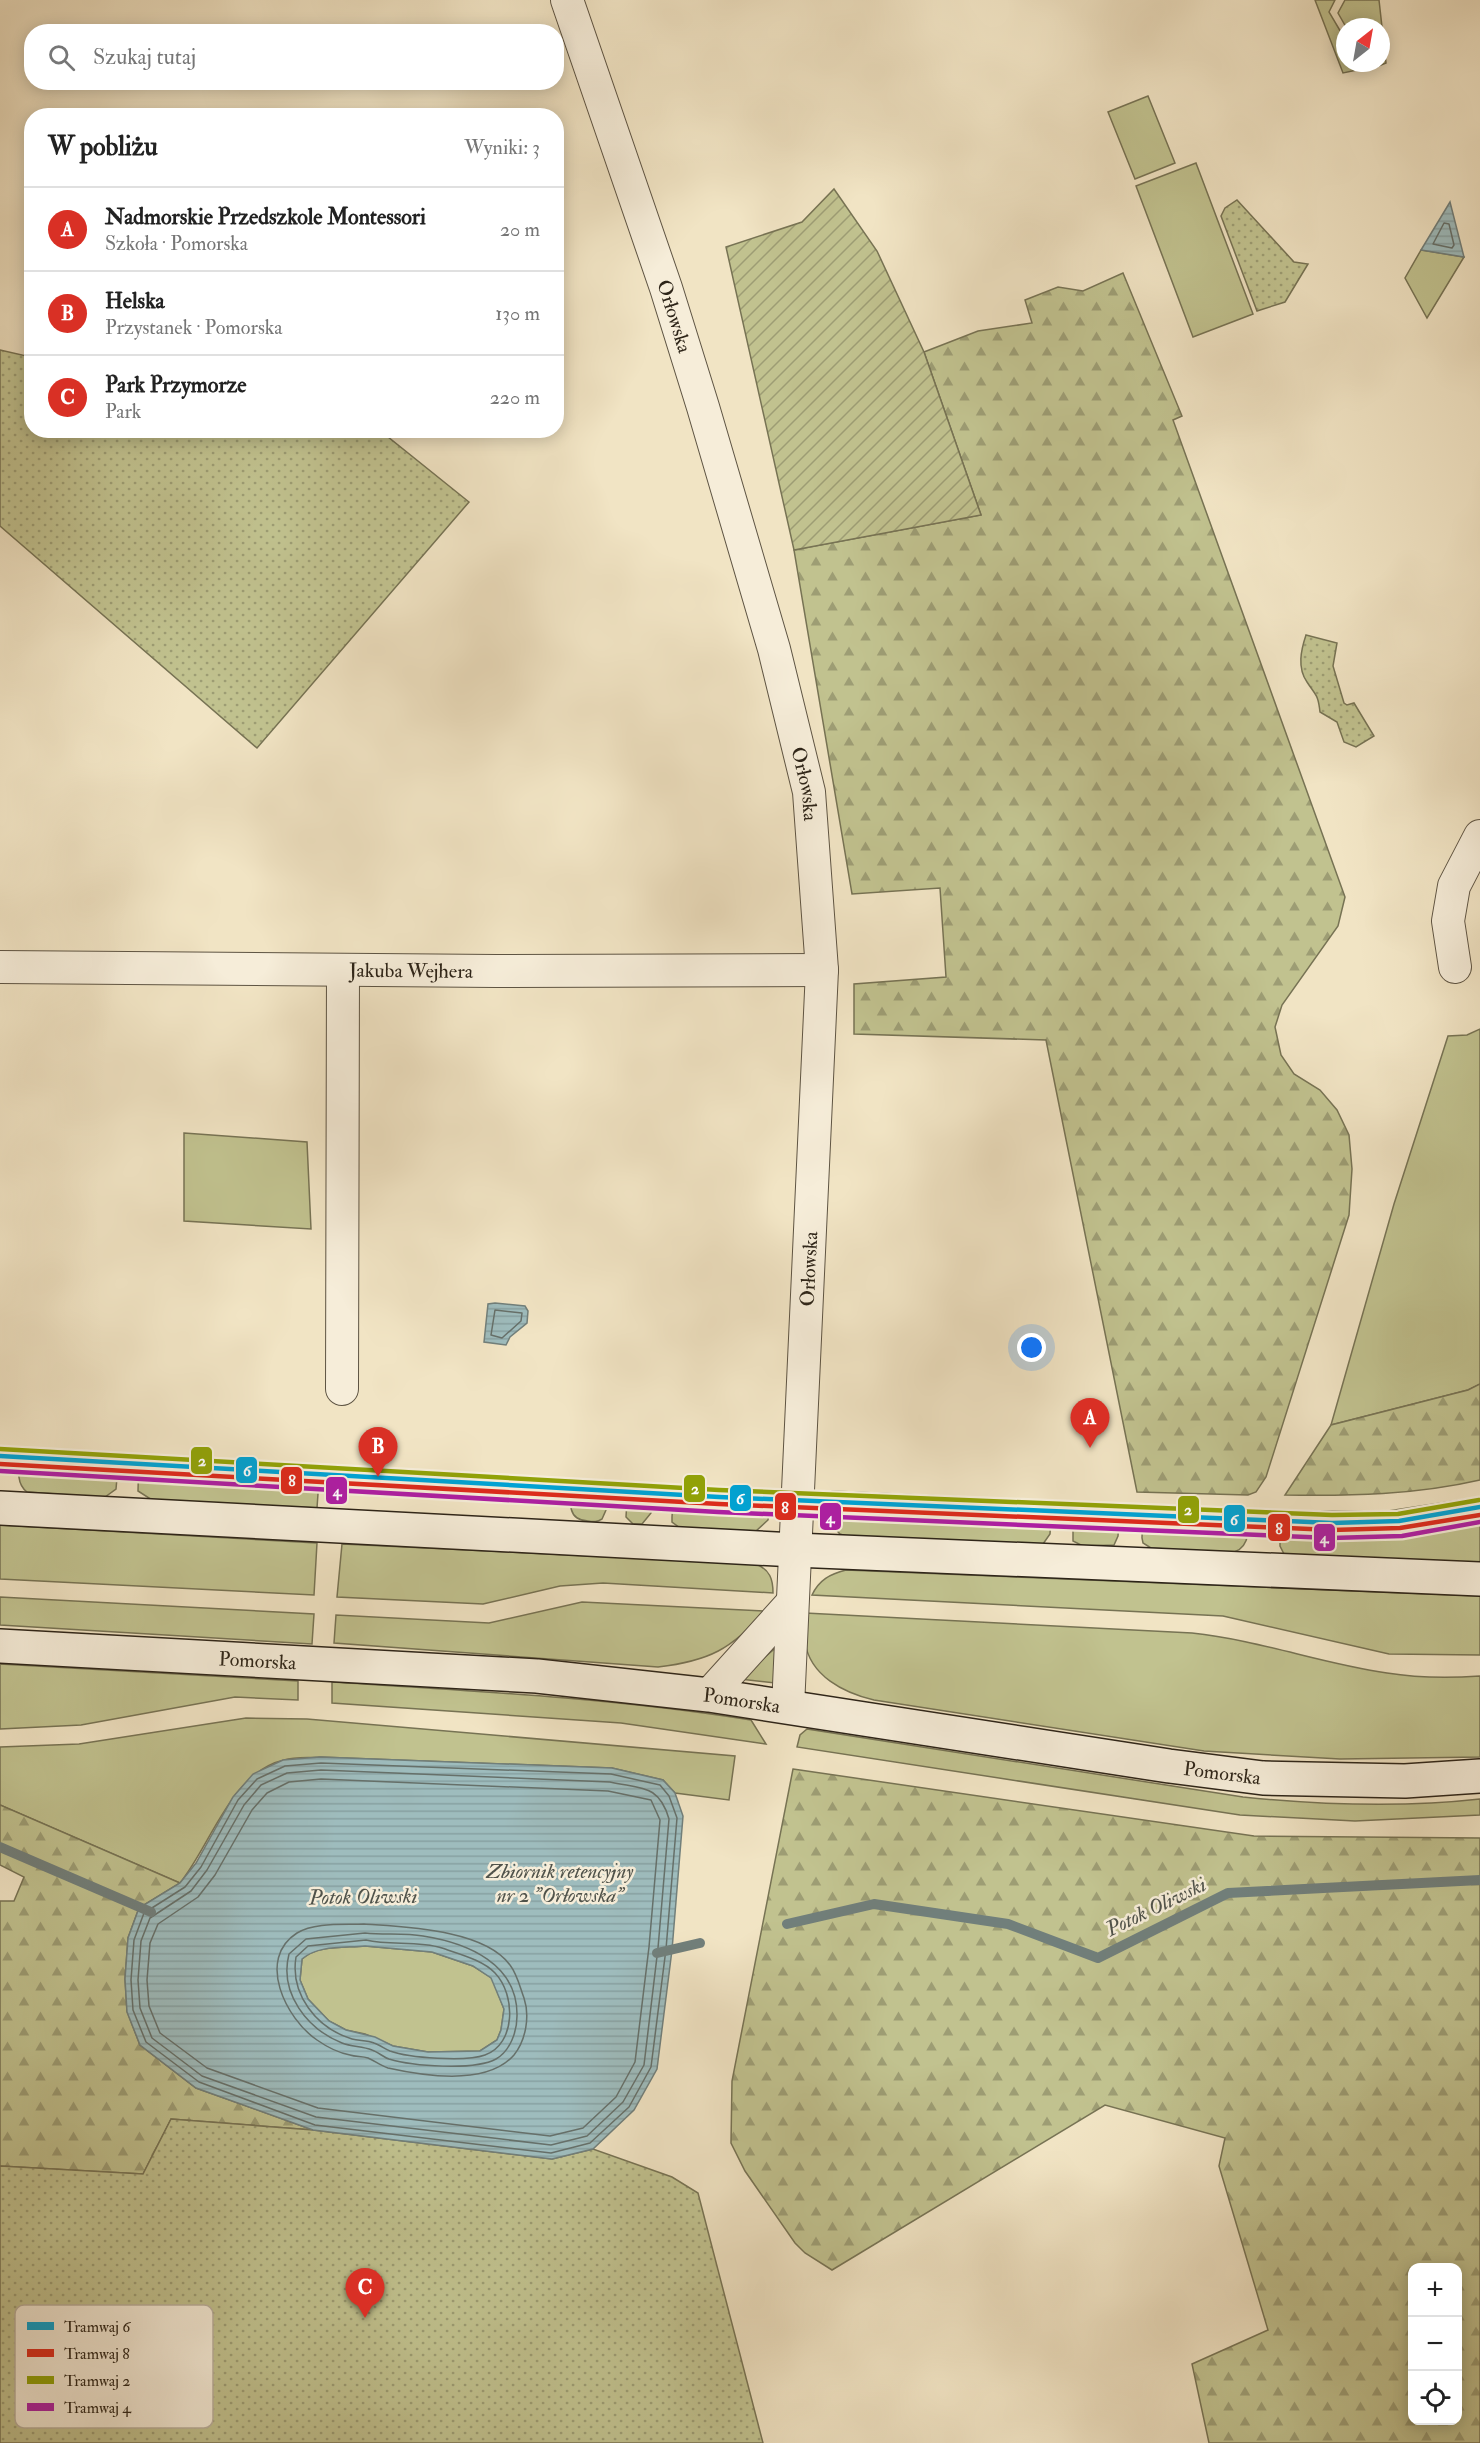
<!DOCTYPE html>
<html lang="pl">
<meta charset="utf-8">
<style>
:root{--surface:#fff;--page:#f2f2f2;--text:#222;--muted:#767676;--line:#e0e0e0;--accent:#d93025}
body{margin:0;font-family:"IM FELL Double Pica",serif;background:var(--page);color:var(--text)}
.controls{position:absolute;right:18px;bottom:18px;display:grid;overflow:hidden;border-radius:12px;box-shadow:0 3px 15px #0003}
.controls button{width:54px;height:54px;display:grid;place-items:center;padding:0;border:0;border-bottom:2px solid var(--line);background:var(--surface);color:var(--text);font:30px sans-serif}
.compass{position:absolute;left:1336px;top:18px;width:54px;height:54px;border-radius:50%;background:var(--surface);box-shadow:0 3px 15px #0003;rotate:31deg}
.you{position:absolute;left:1032px;top:1348px;width:21px;height:21px;margin:-15px;border:4px solid #fff;border-radius:50%;background:#1a73e8;box-shadow:0 0 0 9px #1a73e833}
.badge{display:grid;place-items:center;width:39px;height:39px;border-radius:50%;background:var(--accent);color:#fff;font-size:20px;font-weight:700}
.pin{position:absolute;translate:-50% -50px;filter:drop-shadow(0 2px 3px #0008)}
.pin::after{content:'';position:absolute;top:32px;width:21px;height:18px;background:inherit;clip-path:polygon(0 0,100% 0,50% 100%)}
.list{margin:0;padding:0;list-style:none}
h2{display:flex;justify-content:space-between;align-items:center;height:78px;margin:0;padding:0 24px;font-size:26px}
h2 small{font-size:20px;font-weight:400;color:var(--muted)}
.list li{display:grid;grid-template-columns:39px 1fr auto;gap:18px;align-items:center;box-sizing:border-box;height:84px;padding:0 24px;border-top:2px solid var(--line)}
.list b{display:block;font-size:22px;white-space:nowrap}
.list p{margin:0;font-size:20px;white-space:nowrap;color:var(--muted)}
.list em{font-size:20px;font-style:normal;color:var(--muted)}
.icon{flex:none;width:33px;height:33px;fill:none;stroke:currentColor;stroke-width:2;stroke-linecap:round;stroke-linejoin:round}
.map{position:relative;flex:none;width:1480px;height:2443px;overflow:hidden}
.search{position:absolute;background:var(--surface);box-shadow:0 3px 15px #0003;left:24px;top:24px;width:540px;height:66px;display:flex;align-items:center;gap:15px;box-sizing:border-box;padding:0 21px;border-radius:24px;color:var(--muted);font-size:22px}
.panel{position:absolute;background:var(--surface);box-shadow:0 3px 15px #0003;left:24px;top:108px;width:540px;height:330px;border-radius:24px}
.map>svg:first-child{display:block}
.grass{fill:#c1c28f;stroke:#777354;stroke-width:1.5}
.forest{fill:url(#forest-firs);stroke:#777354;stroke-width:1.5;fill-rule:evenodd}
.park{fill:url(#park-dots);stroke:#777354;stroke-width:1.5}
.garden{fill:url(#garden-furrows);stroke:#777354;stroke-width:1.5}
.water{fill:url(#water-rules);stroke:#717f7b;stroke-width:1.5;fill-rule:evenodd}
.lines{fill:none;stroke-linecap:round;stroke-linejoin:round}
.shore{stroke:#66706a;stroke-width:1.5}
.stream{stroke:#717f7b;stroke-width:10}
.street-casing{stroke:#5e5443;stroke-width:34}
.secondary-casing{stroke:#2d2418;stroke-width:36}
.street{stroke:#f6edd9;stroke-width:32}
.secondary{stroke:#f6edd9;stroke-width:33}
.tram-1-casing{stroke:#f6edd9;stroke-width:9}
.tram-2-casing{stroke:#f6edd9;stroke-width:9}
.tram-3-casing{stroke:#f6edd9;stroke-width:9}
.tram-4-casing{stroke:#f6edd9;stroke-width:9}
.tram-1{stroke:#00a3d4;stroke-width:4.5}
.tram-2{stroke:#dd2b1c;stroke-width:4.5}
.tram-3{stroke:#91a207;stroke-width:4.5}
.tram-4{stroke:#ae1ea3;stroke-width:4.5}
.labels{text-anchor:middle;dominant-baseline:central;stroke-width:5;stroke-linejoin:round;paint-order:stroke}
.street-label{font-size:20px;fill:#2d2418;stroke:#f6edd9}
.water-label{font-size:21px;font-style:italic;fill:#4f524a;stroke:#f6edd9}
.key{fill:#f6edd9;stroke:#bab19f;stroke-width:1.5}
.key-label{font-size:16px;fill:#2d2418}
.line-badge{stroke:#f6edd9;stroke-width:2}
.badge-label{font-size:16px;text-anchor:middle;font-weight:bold;fill:#fff}
</style>
<div class="map">
<svg width="1480" height="2443" viewBox="0 0 1480 2443">
<defs>
<pattern id="forest-firs" width="22" height="20" patternUnits="userSpaceOnUse" patternTransform="scale(1.5)"><rect width="22" height="20" fill="#c1c28f"/><path d="M5 1l3.5 6h-7zM16 11l3.5 6h-7z" fill="#9d9d74"/></pattern>
<pattern id="park-dots" width="8" height="8" patternUnits="userSpaceOnUse" patternTransform="scale(1.5)"><rect width="8" height="8" fill="#c1c28f"/><path d="M2 2h.1M6 6h.1" fill="none" stroke="#9d9d74" stroke-width="1.8" stroke-linecap="round"/></pattern>
<pattern id="garden-furrows" width="10" height="10" patternUnits="userSpaceOnUse" patternTransform="scale(1.5)"><rect width="10" height="10" fill="#c1c28f"/><path d="M-1 1l2-2M0 10L10 0M9 11l2-2" fill="none" stroke="#9d9d74"/></pattern>
<pattern id="water-rules" width="6" height="5" patternUnits="userSpaceOnUse" patternTransform="scale(1.5)"><rect width="6" height="5" fill="#9ebcbd"/><path d="M0 2.5h6" fill="none" stroke="#88a1a2"/></pattern>
</defs>
<rect width="100%" height="100%" fill="#f1e4c4"/>
<filter id="stains"><feTurbulence type="fractalNoise" baseFrequency=".00333" numOctaves="4"/><feColorMatrix values="0 0 0 0 .2 0 0 0 0 .09 0 0 0 0 .02 0 0 0 .5 -.17"/></filter>
<radialGradient id="worn" r=".72"><stop offset=".6" stop-color="#630" stop-opacity="0"/><stop offset="1" stop-color="#630" stop-opacity=".3"/></radialGradient>
<!-- grass -->
<g class="grass">
<path d="M 1315,0 L 1335,0 L 1329,12 L 1345,39 L 1345,63 L 1359,63 L 1362,69 L 1343,73 Z"/>
<path d="M 1345,0 L 1379,0 L 1386,63 L 1371,69 L 1367,63 L 1381,63 L 1381,27 L 1346,27 L 1338,13 Z"/>
<path d="M 1148,96 L 1175,163 L 1135,179 L 1108,112 Z"/>
<path d="M 1196,163 L 1253,314 L 1193,337 L 1136,186 Z"/>
<path d="M 1421,250 L 1464,257 L 1427,318 L 1405,278 Z"/>
<path d="M 1480,1029 L 1480,1384 L 1468,1390 L 1331,1425 L 1394,1204 L 1448,1036 L 1467,1035 Z"/>
<path d="M 184,1133 L 307,1142 L 311,1229 L 184,1221 Z"/>
<path d="M 21,1450 L 119,1455 L 116,1489 L 105,1497 L 99,1497 L 27,1492 C 14,1482 20,1465 21,1450 Z"/>
<path d="M 139,1456 L 320,1465 L 317,1508 L 152,1500 L 138,1491 Z"/>
<path d="M 573,1479 L 608,1481 L 606,1510 L 602,1519 C 597,1522 594,1522 588,1521 C 564,1520 571,1497 573,1479 Z"/>
<path d="M 628,1482 L 654,1484 L 651,1513 L 642,1524 L 633,1524 L 626,1517 Z"/>
<path d="M 674,1485 L 771,1490 L 768,1520 L 756,1531 L 680,1528 L 672,1522 L 672,1517 Z"/>
<path d="M 832,1491 L 1052,1501 L 1050,1534 L 1043,1544 L 1037,1545 L 849,1537 L 840,1534 L 830,1523 Z"/>
<path d="M 1480,1497 L 1480,1565 L 1285,1556 L 1280,1546 L 1280,1511 L 1388,1511 Z"/>
<path d="M 1073,1502 L 1120,1505 L 1118,1536 L 1114,1545 L 1083,1546 L 1073,1541 Z"/>
<path d="M 1143,1505 L 1249,1509 C 1248,1527 1252,1550 1229,1553 L 1151,1548 L 1143,1543 L 1142,1538 Z"/>
<path d="M 0,1525 L 317,1543 L 314,1595 L 0,1579 Z"/>
<path d="M 342,1544 L 756,1564 C 770,1570 773,1579 773,1593 L 603,1583 L 560,1586 L 483,1604 L 337,1597 Z"/>
<path d="M 846,1570 L 1480,1596 L 1480,1655 L 1389,1654 L 1223,1616 L 812,1595 C 819,1580 830,1574 846,1570 Z"/>
<path d="M 0,1597 L 314,1614 L 312,1644 L 0,1625 Z"/>
<path d="M 582,1602 L 765,1611 C 732,1649 709,1661 658,1667 L 334,1643 L 336,1615 L 489,1623 Z"/>
<path d="M 805,1613 L 1192,1633 C 1259,1640 1322,1664 1387,1673 C 1418,1678 1449,1678 1480,1676 L 1480,1757 L 1340,1759 L 1204,1751 L 874,1700 C 844,1693 810,1676 805,1642 C 803,1633 805,1622 805,1613 Z"/>
<path d="M 779,1645 L 775,1683 L 739,1679 Z"/>
<path d="M 0,1664 L 298,1681 L 298,1700 L 235,1697 L 81,1725 L 0,1729 Z"/>
<path d="M 332,1682 C 473,1691 612,1698 751,1720 L 766,1744 L 621,1723 L 332,1703 Z"/>
<path d="M 246,1718 L 307,1719 L 735,1756 L 729,1800 L 675,1793 L 663,1780 L 612,1768 L 320,1757 C 309,1758 295,1757 284,1760 C 231,1772 211,1845 180,1883 L 0,1805 L 0,1747 L 79,1744 Z"/>
<path d="M 807,1729 L 1243,1797 C 1322,1805 1401,1808 1480,1799 L 1480,1815 L 1355,1821 L 1240,1815 L 797,1747 L 800,1735 Z"/>
<path d="M 365,1946 L 432,1952 L 473,1966 L 492,1978 L 504,2009 L 501,2030 L 497,2040 L 480,2051 L 428,2052 L 393,2046 L 365,2034 L 346,2030 L 329,2021 L 308,1999 L 300,1980 L 302,1959 C 318,1945 344,1948 365,1946 Z"/>
</g>
<!-- forest -->
<g class="forest">
<path d="M 1123,273 L 1182,416 L 1173,420 L 1345,897 L 1338,926 L 1282,1005 L 1275,1027 L 1281,1055 L 1294,1074 L 1320,1090 L 1337,1110 L 1349,1135 L 1352,1169 L 1349,1215 L 1266,1477 L 1256,1492 L 1248,1495 L 1137,1492 L 1046,1040 L 854,1034 L 854,984 L 946,977 L 940,888 L 852,894 L 794,550 L 981,515 L 924,352 L 978,331 L 1032,323 L 1025,300 L 1058,287 L 1083,291 Z"/>
<path d="M 1480,1384 L 1480,1480 C 1415,1495 1351,1496 1285,1495 L 1331,1425 L 1468,1390 Z"/>
<path d="M 793,1769 L 1254,1836 L 1480,1838 L 1480,2443 L 1209,2443 L 1192,2364 L 1268,2330 L 1219,2166 L 1225,2138 L 1105,2105 L 832,2270 L 805,2253 L 795,2243 L 745,2171 L 731,2143 L 732,2081 ZM 1412,2268 L 1458,2268 L 1458,2420 L 1412,2420 Z"/>
<path d="M 0,1805 L 180,1883 L 139,1908 L 128,1938 L 125,1979 L 127,2011 L 140,2045 L 196,2088 L 313,2130 L 171,2119 L 143,2174 L 0,2166 L 0,1901 L 14,1901 L 24,1877 L 0,1865 Z"/>
</g>
<!-- park -->
<g class="park">
<path d="M 1237,200 L 1294,262 L 1308,264 L 1285,302 L 1257,311 L 1221,216 L 1225,208 Z"/>
<path d="M 0,350 L 31,357 L 32,430 L 357,431 L 388,437 L 469,502 L 257,748 L 0,526 Z"/>
<path d="M 1306,635 L 1337,643 L 1333,666 L 1344,703 L 1347,705 L 1354,703 L 1374,736 L 1356,747 L 1344,742 L 1337,722 L 1320,712 C 1318,694 1316,696 1307,682 C 1297,668 1301,650 1306,635 Z"/>
<path d="M 171,2119 L 313,2130 L 552,2159 L 593,2149 L 672,2177 L 698,2193 L 763,2443 L 0,2443 L 0,2166 L 143,2174 Z"/>
</g>
<!-- garden -->
<path class="garden" d="M 834,189 L 877,251 L 924,352 L 981,515 L 794,550 L 726,247 L 802,222 Z"/>
<!-- water -->
<g class="water">
<path d="M 1450,202 L 1464,257 L 1421,250 Z"/>
<path d="M 495,1303 L 525,1306 L 528,1311 L 527,1323 L 510,1337 L 506,1345 L 484,1342 L 488,1304 Z"/>
<path d="M 320,1757 L 612,1768 L 663,1780 L 675,1793 L 683,1816 L 672,1950 L 657,2069 L 634,2110 L 593,2149 L 552,2159 L 313,2130 L 196,2088 L 140,2045 L 127,2012 L 125,1979 L 128,1938 L 139,1908 L 180,1883 L 196,1863 L 233,1797 L 253,1774 L 283,1760 ZM 365,1946 L 432,1952 L 473,1966 L 491,1978 L 504,2009 L 501,2030 L 497,2040 L 480,2051 L 428,2052 L 393,2046 L 375,2037 L 346,2030 L 329,2021 L 308,1999 L 300,1980 L 302,1959 C 318,1945 344,1948 365,1946 Z"/>
</g>
<g class="lines">
<!-- shore -->
<g class="shore">
<path d="M 1444,223 L 1449,224 L 1454,245 L 1452,248 L 1433,244 Z"/>
<path d="M 495,1310 L 522,1313 L 521,1321 L 502,1338 L 491,1335 Z"/>
<path d="M 321,1763 L 611,1774 L 660,1785 L 669,1796 L 677,1818 L 666,1949 L 651,2067 L 629,2107 L 590,2143 L 551,2153 L 315,2125 L 199,2082 L 146,2042 L 133,2010 L 131,1980 L 134,1940 L 144,1913 L 185,1887 L 201,1867 L 238,1800 L 257,1779 L 285,1766 Z"/>
<path d="M 321,1770 L 610,1782 C 641,1789 659,1784 669,1819 L 658,1948 L 644,2065 L 623,2102 L 587,2136 L 551,2145 L 316,2117 L 202,2076 L 152,2038 L 140,2008 L 138,1980 L 141,1941 L 150,1918 L 191,1891 L 207,1870 L 244,1805 L 261,1785 L 287,1773 Z"/>
<path d="M 321,1779 L 608,1791 L 651,1800 L 660,1820 L 649,1947 L 635,2062 L 616,2097 L 583,2128 L 550,2136 L 318,2108 L 207,2068 L 160,2033 L 149,2006 L 147,1980 L 150,1943 L 158,1924 L 198,1897 L 215,1875 L 252,1810 L 267,1793 L 289,1782 Z"/>
<path d="M 364,1924 C 404,1927 484,1929 510,1965 C 517,1974 520,1987 524,1998 C 530,2016 526,2040 514,2055 C 487,2086 424,2076 388,2068 C 381,2066 375,2061 368,2058 C 362,2056 356,2057 350,2055 C 339,2053 327,2047 317,2040 C 286,2019 256,1959 297,1933 C 315,1922 344,1925 364,1924 Z"/>
<path d="M 365,1933 C 384,1935 404,1933 423,1936 C 468,1943 518,1964 517,2016 C 517,2032 510,2051 496,2059 C 474,2071 412,2066 389,2059 C 383,2057 378,2052 372,2050 C 362,2046 352,2047 342,2043 C 307,2029 279,1993 289,1954 L 306,1939 Z"/>
<path d="M 366,1940 C 391,1946 417,1940 442,1948 C 459,1954 483,1960 495,1973 C 516,1995 516,2044 485,2055 C 466,2062 409,2058 390,2051 C 385,2049 380,2045 374,2043 C 367,2040 359,2041 352,2039 C 316,2028 290,1994 296,1957 L 308,1946 Z"/>
</g>
<!-- stream -->
<g class="stream">
<path d="M 0,1847 L 151,1912"/>
<path d="M 787,1924 L 874,1904 L 1008,1924 L 1098,1958 L 1228,1893 L 1480,1880"/>
<path d="M 657,1953 L 700,1943"/>
</g>
<defs>
<g id="street">
<path id="s1" d="M 567,0 L 666,288 L 703,407 L 774,649 L 809,792 L 822,970 L 788,1707"/>
<path id="s2" d="M 0,967 L 496,971 L 822,970"/>
<path d="M 1455,967 L 1448,921 L 1454,886 L 1480,836"/>
<path d="M 342,1389 L 343,970"/>
<path d="M 709,1695 L 792,1603"/>
</g>
<g id="secondary">
<path d="M 0,1508 L 795,1550 L 1480,1579"/>
<path id="s3" d="M 0,1646 L 537,1676 L 709,1695 L 1169,1766 L 1263,1778 L 1405,1781 L 1480,1776"/>
</g>
</defs>
<!-- street casing -->
<use href="#street" class="street-casing"/>
<!-- secondary casing -->
<use href="#secondary" class="secondary-casing"/>
<!-- street -->
<use href="#street" class="street"/>
<!-- secondary -->
<use href="#secondary" class="secondary"/>
<defs>
<path id="tram-1" d="M 0,1456 L 719,1497 L 1332,1523 L 1399,1521 L 1480,1507"/>
<path id="tram-2" d="M 0,1464 L 719,1504 L 1332,1530 L 1400,1528 L 1480,1515"/>
<path id="tram-3" d="M 0,1449 L 719,1490 L 1332,1515 L 1398,1514 L 1479,1500"/>
<path id="tram-4" d="M 0,1471 L 718,1512 L 1331,1538 L 1402,1536 L 1480,1522"/>
</defs>
<!-- tram-1 casing -->
<use href="#tram-1" class="tram-1-casing"/>
<!-- tram-2 casing -->
<use href="#tram-2" class="tram-2-casing"/>
<!-- tram-3 casing -->
<use href="#tram-3" class="tram-3-casing"/>
<!-- tram-4 casing -->
<use href="#tram-4" class="tram-4-casing"/>
<!-- tram-1 -->
<use href="#tram-1" class="tram-1"/>
<!-- tram-2 -->
<use href="#tram-2" class="tram-2"/>
<!-- tram-3 -->
<use href="#tram-3" class="tram-3"/>
<!-- tram-4 -->
<use href="#tram-4" class="tram-4"/>
</g>
<g class="labels">
<!-- street labels -->
<g class="street-label">
<text stroke="none"><textPath href="#s1" startOffset="334">Orłowska</textPath></text>
<text stroke="none"><textPath href="#s1" startOffset="820">Orłowska</textPath></text>
<text stroke="none"><textPath href="#s2" startOffset="411">Jakuba Wejhera</textPath></text>
<text transform="translate(809 1269) rotate(-87)">Orłowska</text>
<text stroke="none"><textPath href="#s3" startOffset="258">Pomorska</textPath></text>
<text stroke="none"><textPath href="#s3" startOffset="744">Pomorska</textPath></text>
<text stroke="none"><textPath href="#s3" startOffset="1230">Pomorska</textPath></text>
</g>
<!-- water labels -->
<g class="water-label">
<text x="560" y="1871">Zbiornik retencyjny<tspan x="560" dy="24">nr 2 "Orłowska"</tspan></text>
<text transform="translate(363 1897) rotate(-1)">Potok Oliwski</text>
<text transform="translate(1156 1907) rotate(-26)">Potok Oliwski</text>
</g>
</g>
<!-- legend -->
<rect x="15" y="2305" width="198" height="123" rx="9" class="key"/>
<rect x="27" y="2322" width="27" height="8" fill="#00a3d4"/>
<rect x="27" y="2349" width="27" height="8" fill="#dd2b1c"/>
<rect x="27" y="2376" width="27" height="8" fill="#91a207"/>
<rect x="27" y="2403" width="27" height="8" fill="#ae1ea3"/>
<g class="key-label">
<text x="64" y="2332">Tramwaj 6</text>
<text x="64" y="2359">Tramwaj 8</text>
<text x="64" y="2386">Tramwaj 2</text>
<text x="64" y="2413">Tramwaj 4</text>
</g>
<g class="line-badge">
<rect x="190" y="1446" width="23" height="29" rx="6" fill="#91a207"/>
<rect x="235" y="1456" width="23" height="28" rx="6" fill="#00a3d4"/>
<rect x="280" y="1466" width="23" height="29" rx="6" fill="#dd2b1c"/>
<rect x="683" y="1474" width="23" height="29" rx="6" fill="#91a207"/>
<rect x="325" y="1476" width="23" height="29" rx="6" fill="#ae1ea3"/>
<rect x="729" y="1484" width="23" height="28" rx="6" fill="#00a3d4"/>
<rect x="774" y="1492" width="23" height="29" rx="6" fill="#dd2b1c"/>
<rect x="1177" y="1495" width="23" height="29" rx="6" fill="#91a207"/>
<rect x="819" y="1502" width="23" height="29" rx="6" fill="#ae1ea3"/>
<rect x="1223" y="1504" width="23" height="29" rx="6" fill="#00a3d4"/>
<rect x="1267" y="1513" width="24" height="29" rx="6" fill="#dd2b1c"/>
<rect x="1313" y="1523" width="23" height="29" rx="6" fill="#ae1ea3"/>
</g>
<g class="badge-label">
<text x="202" y="1466">2</text>
<text x="247" y="1476">6</text>
<text x="292" y="1486">8</text>
<text x="695" y="1494">2</text>
<text x="337" y="1496">4</text>
<text x="740" y="1504">6</text>
<text x="785" y="1513">8</text>
<text x="1188" y="1515">2</text>
<text x="830" y="1523">4</text>
<text x="1234" y="1525">6</text>
<text x="1279" y="1534">8</text>
<text x="1324" y="1543">4</text>
</g>
<rect width="100%" height="100%" filter="url(#stains)"/>
<rect width="100%" height="100%" fill="url(#worn)"/>
</svg>
<div class="controls">
<button>+</button>
<button>−</button>
<button><svg class="icon" aria-label="locate" viewBox="0 0 24 24"><circle cx="12" cy="12" r="6"/><path d="M12 2v4M12 18v4M2 12h4M18 12h4"/></svg></button>
</div>
<svg class="compass" viewBox="-18 -18 36 36"><path d="M0-13l5 13h-10z" fill="#e53935"/><path d="M0 13l5-13h-10z" fill="#767676"/></svg>
<div class="you"></div>
<div class="pin badge" style="left:1090px;top:1448px">A</div>
<div class="pin badge" style="left:378px;top:1477px">B</div>
<div class="pin badge" style="left:365px;top:2318px">C</div>
<div class="search"><svg class="icon" aria-label="search" viewBox="0 0 24 24"><circle cx="10" cy="10" r="6"/><path d="M15 15l6 6"/></svg>Szukaj tutaj</div>
<section class="panel">
<h2>W pobliżu<small>Wyniki: 3</small></h2>
<ul class="list">
<li><span class="badge">A</span><div><b>Nadmorskie Przedszkole Montessori</b><p>Szkoła · Pomorska</p></div><em>20 m</em></li>
<li><span class="badge">B</span><div><b>Helska</b><p>Przystanek · Pomorska</p></div><em>130 m</em></li>
<li><span class="badge">C</span><div><b>Park Przymorze</b><p>Park</p></div><em>220 m</em></li>
</ul>
</section>
</div>
